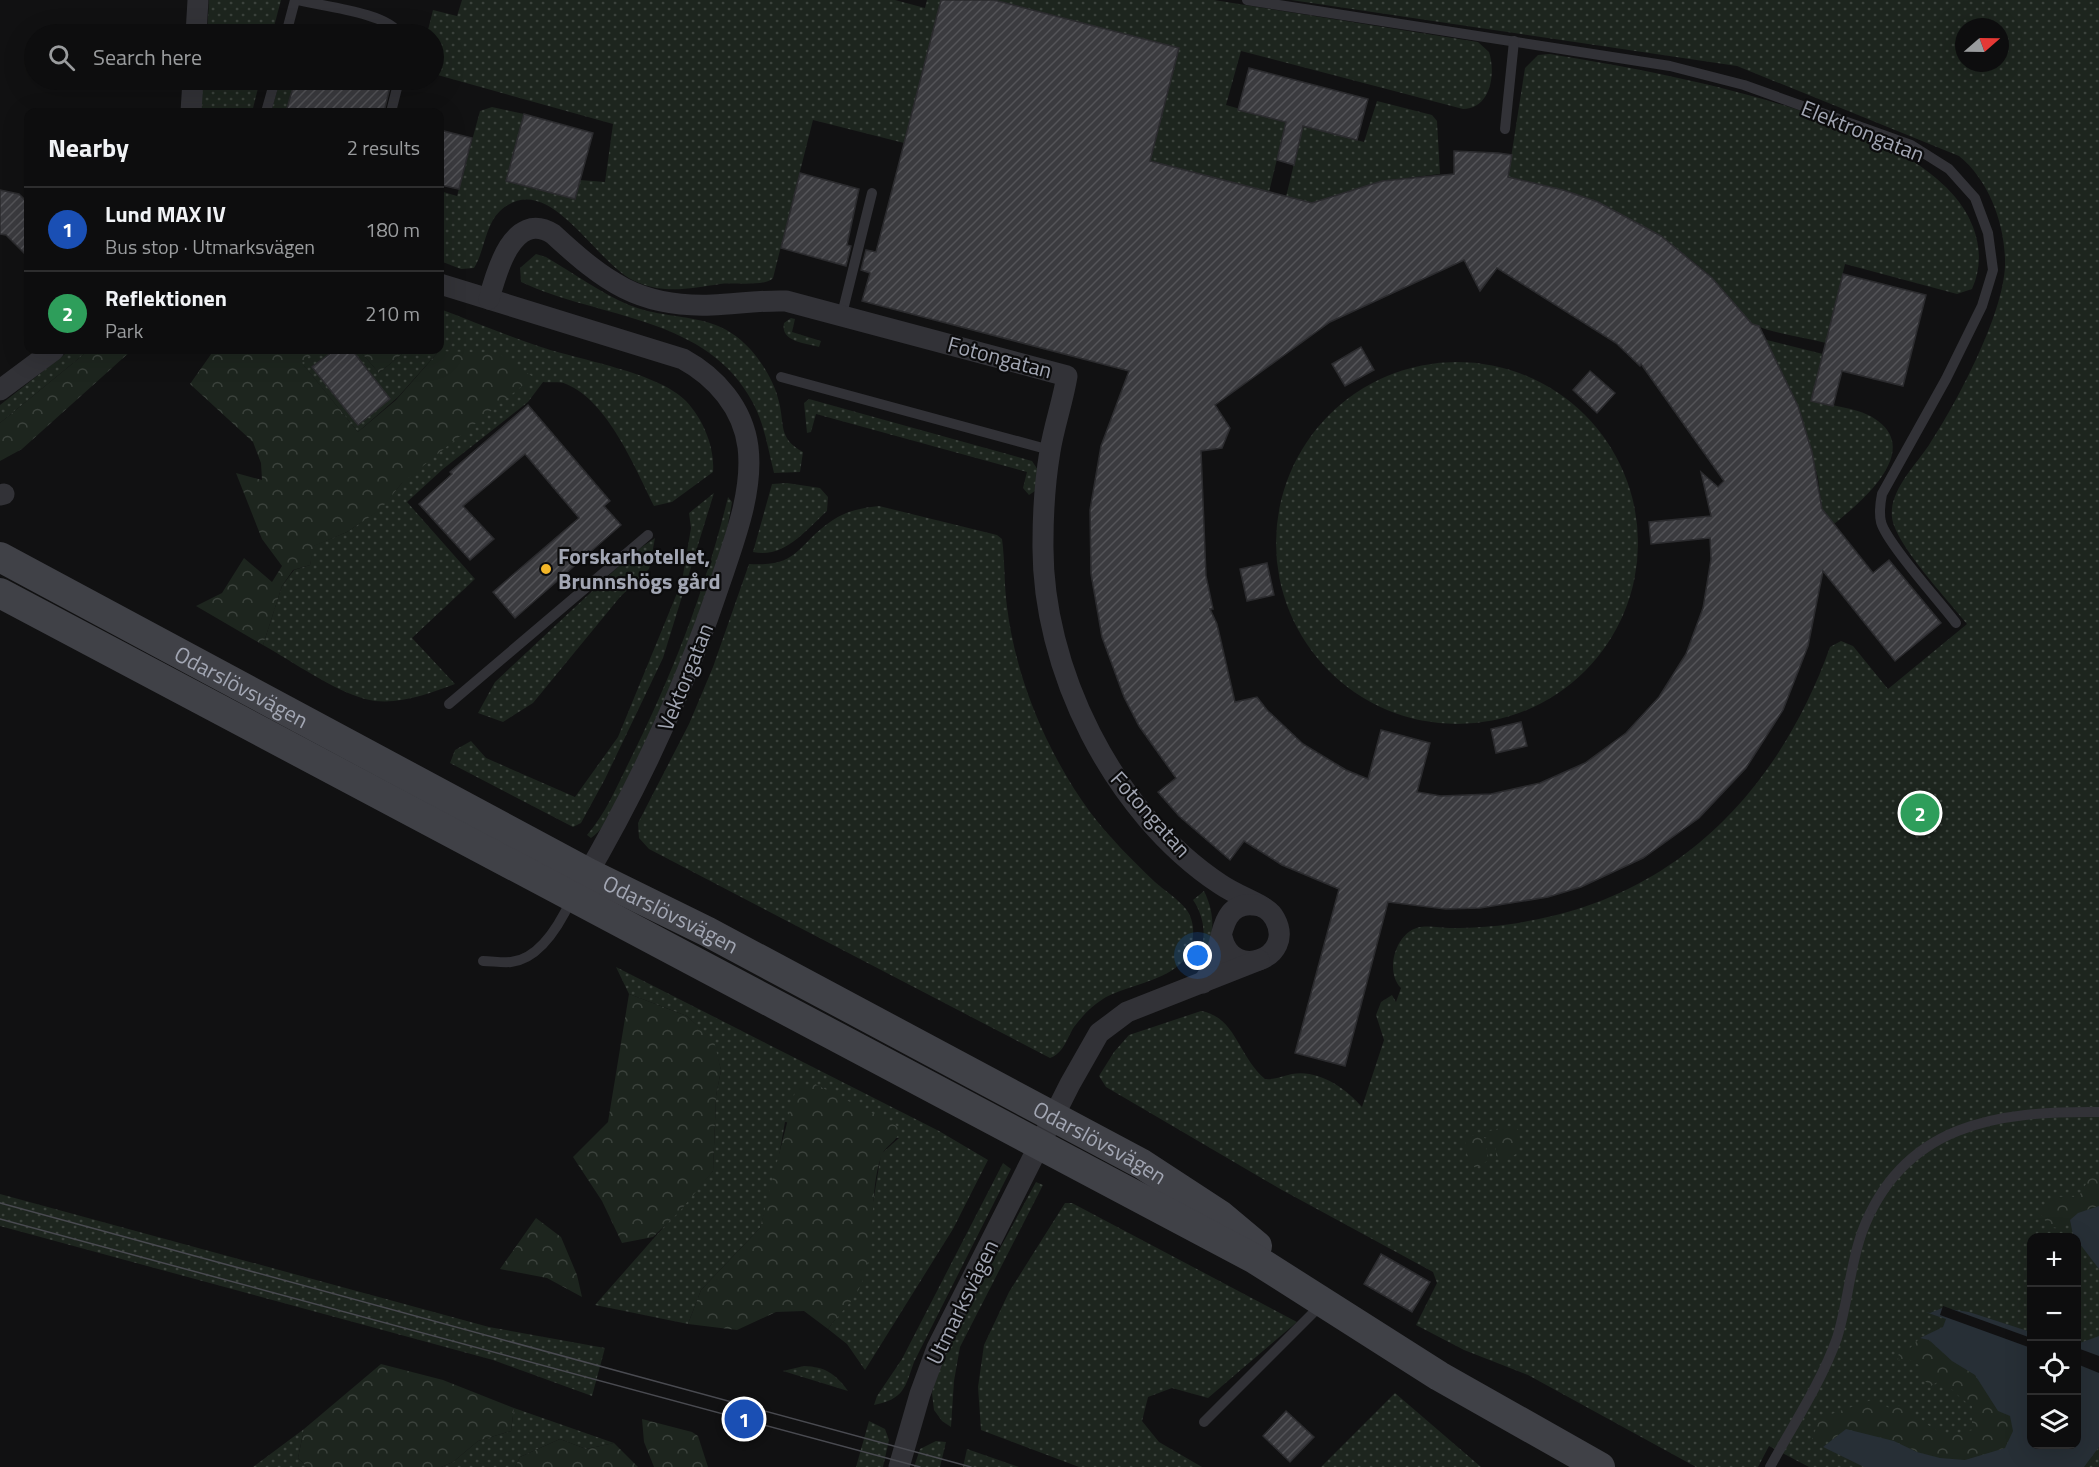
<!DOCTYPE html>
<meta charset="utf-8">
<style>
:root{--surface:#0d0d0e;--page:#1b1b1c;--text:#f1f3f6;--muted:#9a9c9e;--line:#2d2d2e;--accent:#f3b628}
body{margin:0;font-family:"Titillium Web",sans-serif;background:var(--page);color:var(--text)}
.controls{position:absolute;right:18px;bottom:18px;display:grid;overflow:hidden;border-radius:12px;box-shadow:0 6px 24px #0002}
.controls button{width:54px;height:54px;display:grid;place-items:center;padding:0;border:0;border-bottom:2px solid var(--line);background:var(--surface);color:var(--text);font:30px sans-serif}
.compass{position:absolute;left:1955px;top:18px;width:54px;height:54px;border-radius:50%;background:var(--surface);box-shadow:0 6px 24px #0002;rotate:70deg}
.you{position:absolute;left:1198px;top:956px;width:21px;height:21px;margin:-15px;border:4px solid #fff;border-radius:50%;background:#1a73e8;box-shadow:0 0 0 9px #1a73e833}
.badge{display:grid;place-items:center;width:39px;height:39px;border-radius:50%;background:var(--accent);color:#fff;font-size:20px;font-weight:700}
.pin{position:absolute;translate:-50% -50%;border:3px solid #fff;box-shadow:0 2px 6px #0006}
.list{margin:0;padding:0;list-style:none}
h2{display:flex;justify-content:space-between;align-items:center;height:78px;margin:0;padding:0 24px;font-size:26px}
h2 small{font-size:20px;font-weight:400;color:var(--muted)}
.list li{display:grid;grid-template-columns:39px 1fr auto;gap:18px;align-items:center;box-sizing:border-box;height:84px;padding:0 24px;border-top:2px solid var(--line)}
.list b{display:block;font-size:22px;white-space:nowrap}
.list p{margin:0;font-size:20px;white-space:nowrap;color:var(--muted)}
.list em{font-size:20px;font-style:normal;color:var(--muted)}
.icon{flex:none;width:33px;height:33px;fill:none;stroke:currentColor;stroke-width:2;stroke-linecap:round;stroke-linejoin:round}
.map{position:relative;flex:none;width:2099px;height:1467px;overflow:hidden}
.search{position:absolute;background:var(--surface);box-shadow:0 6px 24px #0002;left:24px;top:24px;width:420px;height:66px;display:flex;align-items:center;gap:15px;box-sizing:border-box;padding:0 21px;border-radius:33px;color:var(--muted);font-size:22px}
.panel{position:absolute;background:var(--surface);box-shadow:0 6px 24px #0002;left:24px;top:108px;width:420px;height:246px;border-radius:12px}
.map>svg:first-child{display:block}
.green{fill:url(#green-dots);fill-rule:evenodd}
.forest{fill:url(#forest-crowns)}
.water{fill:#272f36}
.pier{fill:#111112}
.building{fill:url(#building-hatch);stroke:#2b2b2e;stroke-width:1.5;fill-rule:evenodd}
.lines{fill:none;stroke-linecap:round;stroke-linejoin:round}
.service{stroke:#323237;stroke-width:10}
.minor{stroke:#323237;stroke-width:21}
.secondary{stroke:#404147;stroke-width:30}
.tram{stroke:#494a50;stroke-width:1.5}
.poi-dot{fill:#f3b628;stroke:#0c0c0d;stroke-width:2}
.labels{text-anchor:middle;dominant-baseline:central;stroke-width:4.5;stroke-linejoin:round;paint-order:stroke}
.street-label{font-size:22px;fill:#a2a6b3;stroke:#0c0c0d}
.poi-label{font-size:22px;font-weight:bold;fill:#a2a6b3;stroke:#0c0c0d;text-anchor:start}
</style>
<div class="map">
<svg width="2099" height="1467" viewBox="0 0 2099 1467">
<defs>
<pattern id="green-dots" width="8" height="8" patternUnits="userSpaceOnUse" patternTransform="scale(1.5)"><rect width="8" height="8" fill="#1d251e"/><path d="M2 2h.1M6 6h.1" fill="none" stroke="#3b423c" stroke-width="1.8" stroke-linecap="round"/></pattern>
<pattern id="forest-crowns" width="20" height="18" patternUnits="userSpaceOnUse" patternTransform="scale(1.5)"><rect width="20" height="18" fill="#1d251e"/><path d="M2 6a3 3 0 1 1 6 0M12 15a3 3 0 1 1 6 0" fill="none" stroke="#3b423c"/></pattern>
<pattern id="building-hatch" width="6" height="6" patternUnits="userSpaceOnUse" patternTransform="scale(1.5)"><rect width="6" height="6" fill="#3b3b3f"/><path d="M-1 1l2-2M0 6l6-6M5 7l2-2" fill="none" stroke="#545458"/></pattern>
</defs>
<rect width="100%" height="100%" fill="#111112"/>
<!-- green -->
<g class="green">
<path d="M 209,0 L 281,0 L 272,34 L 207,34 Z"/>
<path d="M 462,0 L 895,0 L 925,8 L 927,0 L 941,0 L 904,143 L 813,120 L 773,278 C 765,287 733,282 720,284 C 692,288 667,294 639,283 C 596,268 550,166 500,211 C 485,225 485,250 474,268 L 461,269 L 440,261 L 440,191 L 457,196 L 480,111 L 492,107 L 524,114 L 506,181 L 575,199 L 580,180 L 605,182 L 613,124 L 434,74 L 434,34 L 427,34 L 433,10 L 457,16 Z"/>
<path d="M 994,0 L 1214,0 L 1478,42 L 1489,52 C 1496,73 1491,109 1463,109 L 1241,51 L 1226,105 L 1286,122 L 1269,192 L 1150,161 L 1179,48 Z"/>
<path d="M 1291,0 L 2099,0 L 2099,1467 L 1809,1467 L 1769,1446 L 1758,1467 L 1696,1467 L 1528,1375 L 1464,1350 L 1416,1325 L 1437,1283 L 1433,1272 L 1282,1190 L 1106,1087 L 1099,1076 L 1114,1052 L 1129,1035 L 1201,1011 C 1236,1017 1238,1056 1265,1079 C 1275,1080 1282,1076 1292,1074 C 1318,1069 1346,1088 1362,1107 L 1384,1040 L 1376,1015 L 1381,1002 L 1392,995 L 1396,1002 L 1401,988 C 1385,972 1395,937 1414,929 C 1425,924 1439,928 1450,928 C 1476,928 1503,926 1528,921 C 1680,895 1780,787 1830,647 L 1841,641 L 1853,646 L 1888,689 L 1967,624 C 1949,601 1894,543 1892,517 C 1889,491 1915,466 1929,445 C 1956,404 2003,316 2005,266 C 2006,227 1990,181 1959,156 L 1737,66 ZM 1964,27 L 2000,27 L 2000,63 L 1964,63 ZM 2032,1238 L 2076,1238 L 2076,1444 L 2032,1444 Z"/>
<path d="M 311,24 L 361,34 L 294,34 Z"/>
<path d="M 1550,54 C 1654,71 1934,118 1973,227 C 1981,248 1981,269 1972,289 L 1957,294 L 1845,264 L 1826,343 C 1803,337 1776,334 1754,325 C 1745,321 1719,284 1708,274 C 1650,223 1585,192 1508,177 L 1525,68 L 1538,55 Z"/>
<path d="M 202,80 L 260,80 L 252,112 L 198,112 Z"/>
<path d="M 280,80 L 295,80 L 286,112 L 271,112 Z"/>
<path d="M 1377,101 L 1432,115 L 1437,121 L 1440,174 L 1382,181 L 1312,203 L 1286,197 L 1303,126 L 1364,142 Z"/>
<path d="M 536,254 L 546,257 C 573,273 601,293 629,305 C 674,323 715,309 751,350 C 763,364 775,383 779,402 C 785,426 778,438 803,452 L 800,472 L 774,473 C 768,449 765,426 753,403 C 708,316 600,319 521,282 L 520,268 Z"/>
<path d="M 440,309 C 472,321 505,335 538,346 C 578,360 658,372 686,401 C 703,419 715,447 713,472 L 672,502 L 654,506 C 635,468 608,401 566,384 C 560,381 550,383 543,382 L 528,402 L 443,469 L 407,502 L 475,579 L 412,638 L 455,684 C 428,694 394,707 365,699 C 333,690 293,662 263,645 L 282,586 L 294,570 L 310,565 L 313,546 L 347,532 L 379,510 L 402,483 L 439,351 L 398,397 L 358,432 L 301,362 L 315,350 L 359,350 L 379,373 L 402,354 L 399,350 L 440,350 Z"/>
<path d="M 791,318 L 795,319 L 792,332 L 821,341 L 819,347 C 806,343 780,342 784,323 Z"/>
<path d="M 1763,339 L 1823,354 L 1812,401 C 1831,406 1862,408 1878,421 C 1921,453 1859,504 1834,524 L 1822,509 L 1818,478 L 1803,421 L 1791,392 Z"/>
<path d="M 70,350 L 89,350 L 0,423 L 0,405 Z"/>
<circle cx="1457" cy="543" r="181"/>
<path d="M 809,399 L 1032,461 L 1038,470 L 1035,491 L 1029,495 L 1023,488 L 1027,472 L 816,414 L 811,432 L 807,433 L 804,403 Z"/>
<path d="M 787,483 L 820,488 L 828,497 L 827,511 C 806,530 784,559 753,552 L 772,484 Z"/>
<path d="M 714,493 L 663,658 L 605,779 L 581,823 L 573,827 L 450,763 L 455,750 L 471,741 L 486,758 L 575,797 L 618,737 L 682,581 L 691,528 L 689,513 Z"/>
<path d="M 728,497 L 732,502 C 718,593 669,699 627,781 C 618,799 609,826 591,838 L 587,835 C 606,813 617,786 630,760 C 672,676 706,588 728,497 Z"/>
<path d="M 879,506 L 997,535 L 1002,539 C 1005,561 1004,585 1007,607 C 1016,679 1047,753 1090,812 C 1109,837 1132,860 1155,882 C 1165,891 1177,898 1186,909 C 1191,915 1194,926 1193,934 C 1193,980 1133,981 1103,999 C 1092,1006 1082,1016 1074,1027 C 1067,1038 1064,1053 1050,1058 L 649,849 L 639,838 L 638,823 L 689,724 L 713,667 L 749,564 C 799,567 796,546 830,522 C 845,511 861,508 879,506 Z"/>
<path d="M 655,538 L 649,569 L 620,597 L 533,703 L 503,722 L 478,713 L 495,682 L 633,553 Z"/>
<path d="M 1204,891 C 1216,915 1216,943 1199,965 L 1196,963 C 1207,943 1206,919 1193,900 Z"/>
<path d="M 616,967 L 939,1131 L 988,1160 L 953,1229 L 865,1370 L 847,1344 L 828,1329 L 859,1288 L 881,1154 L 899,1138 L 785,1122 L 776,1173 L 760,1228 L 701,1290 L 688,1324 L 595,1305 L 713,1171 L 716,1096 L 721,1070 L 713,1041 L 687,1016 L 629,994 Z"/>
<path d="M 1003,1163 L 1011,1169 L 914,1362 C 905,1388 904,1399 874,1405 L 877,1396 L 902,1359 Z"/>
<path d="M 1036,1182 L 1043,1185 L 960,1347 L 954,1381 L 951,1427 L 942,1421 L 934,1410 L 932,1393 L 941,1357 Z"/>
<path d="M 0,1194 L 489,1327 L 605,1348 L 592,1396 L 493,1360 L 0,1226 Z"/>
<path d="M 1065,1203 L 1072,1203 L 1297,1322 L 1208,1398 L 1172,1388 L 1148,1397 L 1142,1421 L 1159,1442 L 1202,1467 L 1079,1467 L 981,1430 L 978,1387 L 984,1345 L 1009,1292 Z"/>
<path d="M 804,1366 C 825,1367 835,1373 848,1391 L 783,1371 Z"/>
<path d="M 1395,1393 L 1481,1467 L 1321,1467 Z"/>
<path d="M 514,1408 L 614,1443 L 586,1449 L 560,1439 L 520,1457 L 515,1467 L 441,1467 L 453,1462 L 478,1441 L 511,1431 Z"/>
<path d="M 869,1421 L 885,1429 L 889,1440 L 883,1467 L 856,1467 Z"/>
<path d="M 304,1429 L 298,1458 L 307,1467 L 253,1467 Z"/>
<path d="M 936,1441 L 946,1442 L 940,1467 L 914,1467 L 920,1449 Z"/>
<path d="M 967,1449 L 1019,1467 L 963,1467 Z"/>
</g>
<!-- forest -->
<g class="forest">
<path d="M 89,350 L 132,350 L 22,449 L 0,461 L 0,423 Z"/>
<path d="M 214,350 L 315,350 L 302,363 L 358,432 L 396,400 L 439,351 L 498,353 L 533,377 L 402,483 L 380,510 L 347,532 L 314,546 L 310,565 L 293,570 L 282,586 L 263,645 L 196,606 L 222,593 L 244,558 L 272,582 L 282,566 L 262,539 L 236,473 L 262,480 L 261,463 L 253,442 L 190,384 Z"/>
<path d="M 359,350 L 399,350 L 402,354 L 379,373 Z"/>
<path d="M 629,994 L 687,1016 L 714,1041 L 721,1070 L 716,1096 L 713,1171 L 680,1211 L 653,1237 L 622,1243 L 602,1201 L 573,1157 L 608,1122 Z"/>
<path d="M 815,1084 L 901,1128 C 898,1142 885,1145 881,1157 C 867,1199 879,1248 859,1289 C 852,1303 837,1316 828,1329 L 804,1311 L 776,1312 L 737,1330 L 688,1324 L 701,1290 L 760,1228 L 796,1088 Z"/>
<path d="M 1507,1126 L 1518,1129 L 1520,1140 L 1516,1154 L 1505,1160 L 1496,1156 L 1496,1141 L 1484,1137 L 1489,1160 L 1475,1168 L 1467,1155 L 1465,1138 Z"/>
<path d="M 2091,1175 L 2099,1176 L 2099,1206 L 2078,1213 L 2061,1229 L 2049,1226 L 2039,1212 L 2058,1197 L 2079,1196 Z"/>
<path d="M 536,1218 L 561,1237 L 577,1275 L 582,1297 L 547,1278 L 500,1269 Z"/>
<path d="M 1920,1338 L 1929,1340 L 1952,1361 L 1975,1375 L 1989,1398 L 2010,1416 L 2013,1431 L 2005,1448 L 1965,1460 L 1940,1458 L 1917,1452 L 1894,1441 L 1846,1429 L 1831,1441 L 1812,1439 L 1820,1418 L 1874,1399 L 1889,1408 L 1905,1404 C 1927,1425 1941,1442 1972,1430 L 1972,1406 C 1958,1398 1953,1387 1939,1381 L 1931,1386 L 1919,1376 L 1919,1365 L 1908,1359 L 1898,1360 L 1899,1351 L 1910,1348 Z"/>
<path d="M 381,1364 L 443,1380 L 514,1408 L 511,1431 L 478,1441 L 453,1462 L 441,1467 L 307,1467 L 298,1458 L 304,1429 Z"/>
<path d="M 642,1419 L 692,1432 L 698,1436 L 708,1467 L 654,1467 L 644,1442 Z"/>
<path d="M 560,1439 L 586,1449 L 614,1443 L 638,1467 L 515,1467 L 520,1457 Z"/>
</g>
<!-- water -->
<g class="water">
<path d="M 2099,1206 L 2099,1269 L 2073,1235 L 2070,1220 L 2078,1213 Z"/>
<path d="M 1942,1308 L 1969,1312 L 2031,1332 L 2032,1444 L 2076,1444 L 2077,1344 L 2099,1336 L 2099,1447 L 2084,1467 L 1864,1467 L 1823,1447 L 1846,1429 L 1894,1441 L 1917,1452 L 1940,1458 L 1965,1460 L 2005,1448 L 2013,1431 L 2010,1416 L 1998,1411 L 1975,1375 L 1952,1361 L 1929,1340 L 1920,1338 L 1943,1327 L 1946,1319 L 1925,1312 L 1930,1313 Z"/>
</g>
<!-- pier -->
<g class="pier">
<path d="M 1943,1306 L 2031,1338 L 2031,1348 L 1940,1315 Z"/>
<path d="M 2080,1349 L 2099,1356 L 2099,1373 L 2077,1364 L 2077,1354 Z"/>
</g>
<!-- building -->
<g class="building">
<path d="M 941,0 L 994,0 L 1179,48 L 1150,161 L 1312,203 L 1382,181 L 1454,174 L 1454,151 L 1498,153 L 1512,155 L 1508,177 L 1563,190 L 1598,202 L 1661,236 L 1712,278 L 1752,324 L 1759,326 L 1798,406 L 1812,452 L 1822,509 L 1873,573 L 1889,560 L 1941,623 L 1895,661 L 1823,571 L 1808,646 L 1783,710 L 1746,768 L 1699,818 L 1643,858 L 1581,887 L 1548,897 L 1480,908 L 1446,909 L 1388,902 L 1345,1066 L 1295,1053 L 1339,889 L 1282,865 L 1244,841 L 1230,860 L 1179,816 L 1158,792 L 1176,778 L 1139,726 L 1124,697 L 1102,637 L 1091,574 L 1090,510 L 1101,446 L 1129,371 L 862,301 L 870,273 L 861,270 L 866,250 L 876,252 ZM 1464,260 L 1480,291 L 1497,268 L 1616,343 L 1640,366 L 1641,364 L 1724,481 L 1718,487 L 1701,472 L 1711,516 L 1649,522 L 1651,544 L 1710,538 L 1711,559 L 1703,608 L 1686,654 L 1659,697 L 1626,733 L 1585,763 L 1540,783 L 1491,794 L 1441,796 L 1417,792 L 1430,743 L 1381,730 L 1368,779 L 1346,770 L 1303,744 L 1267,710 L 1257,697 L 1235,702 L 1217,624 L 1210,609 L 1213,609 L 1206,576 L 1201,451 L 1222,448 L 1230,428 L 1215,405 L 1330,322 Z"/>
<path d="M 1249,68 L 1368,99 L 1357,140 L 1303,126 L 1294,165 L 1277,160 L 1286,122 L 1238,110 Z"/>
<path d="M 295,80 L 378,80 L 391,83 L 384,112 L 286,112 Z"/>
<path d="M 524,114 L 593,133 L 575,199 L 506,181 Z"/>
<path d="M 440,130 L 472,138 L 459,189 L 440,185 Z"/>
<path d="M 800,173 L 859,189 L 847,245 L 851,246 L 846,266 L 781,248 Z"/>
<path d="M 0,190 L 19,194 L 28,203 L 28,257 L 6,235 L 0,234 Z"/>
<path d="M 1843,274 L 1926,295 L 1903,386 L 1842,371 L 1833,406 L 1811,401 Z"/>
<path d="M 1361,347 L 1374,370 L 1345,386 L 1332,364 Z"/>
<path d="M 335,350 L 352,350 L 390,399 L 358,425 L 312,367 Z"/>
<path d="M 1590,371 L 1615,393 L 1597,413 L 1573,390 Z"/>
<path d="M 528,405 L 610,501 L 604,506 L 621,525 L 515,618 L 493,592 L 579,518 L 525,454 L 463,506 L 494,539 L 470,560 L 419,504 L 452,474 L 450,472 Z"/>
<path d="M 1267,563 L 1274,595 L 1247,601 L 1240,569 Z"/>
<path d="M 1521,722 L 1527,746 L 1496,753 L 1491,729 Z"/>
<path d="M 1381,1254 L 1430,1282 L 1412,1312 L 1364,1284 Z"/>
<path d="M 1286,1411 L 1314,1437 L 1290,1462 L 1263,1436 Z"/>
</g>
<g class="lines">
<!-- service -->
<g class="service">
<path d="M 297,0 C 321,6 389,13 399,34"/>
<path d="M 1247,0 L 1670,66 L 1744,85 L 1911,145 L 1949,169 L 1975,198 L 1988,233 L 1993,270 L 1982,306 L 1946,379 L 1882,494 C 1880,504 1879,513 1881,522 C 1886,542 1941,603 1956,623"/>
<path d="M 286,34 L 295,0"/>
<path d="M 266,112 L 275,80"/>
<path d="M 391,112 L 399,80"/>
<path d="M 1505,129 L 1514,41"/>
<path d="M 842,314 L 872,193"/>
<path d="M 781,377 L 1050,450"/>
<path d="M 449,704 L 648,535"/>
<path d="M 483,961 C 492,961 502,963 511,962 C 541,959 561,922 572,898"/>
<path d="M 1204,1422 L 1322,1304"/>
<path d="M 1770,1467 C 1793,1425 1821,1383 1837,1338 C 1848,1303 1850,1265 1862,1232 C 1903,1123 1998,1111 2099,1112"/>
</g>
<!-- minor -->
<g class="minor">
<path d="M 196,34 L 198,0"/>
<path d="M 191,112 L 193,80"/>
<path d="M 440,284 L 683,359 C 716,377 743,408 748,447 C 753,488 737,533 724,571 C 688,681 640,785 581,885"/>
<path d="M 489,299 C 496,273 513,209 553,234 C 604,281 639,308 712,305 C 737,304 761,300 786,301 L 1067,376 C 1063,401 1054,426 1050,451 C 1045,481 1043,512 1043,542 C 1041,668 1113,813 1220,884 C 1233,893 1249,899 1263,907"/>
<path d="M 0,390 L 54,350"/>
<path d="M 0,495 L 4,494"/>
<path d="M 1203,983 C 1207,977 1212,970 1214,963 C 1222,942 1220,902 1253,905 C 1262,905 1271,911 1275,919 C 1296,958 1232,982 1222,937"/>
<path d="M 899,1467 L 920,1394 L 937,1348 L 1070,1084 L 1099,1033 L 1127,1012 L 1259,960"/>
</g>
<!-- secondary -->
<g class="secondary">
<path id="s1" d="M 0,557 L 588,873 L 708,932 L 1142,1164 L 1220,1215 L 1257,1246"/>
<path d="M 0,593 L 1255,1259 L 1439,1376 L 1600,1467"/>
</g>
<!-- tram -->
<g class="tram">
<path d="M 0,1203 L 971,1467"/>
<path d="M 0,1219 L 920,1467"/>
</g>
</g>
<!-- markers -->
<circle class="poi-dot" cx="546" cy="569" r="6"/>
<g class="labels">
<!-- street labels -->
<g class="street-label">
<text transform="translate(1863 131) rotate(22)">Elektrongatan</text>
<text transform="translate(1000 357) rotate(15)">Fotongatan</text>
<text transform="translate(685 677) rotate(-68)">Vektorgatan</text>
<text stroke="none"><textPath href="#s1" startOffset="274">Odarslövsvägen</textPath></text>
<text transform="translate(1151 814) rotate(48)">Fotongatan</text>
<text stroke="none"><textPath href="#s1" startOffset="760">Odarslövsvägen</textPath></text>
<text stroke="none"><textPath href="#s1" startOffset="1246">Odarslövsvägen</textPath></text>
<text transform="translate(962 1302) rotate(-64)">Utmarksvägen</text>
</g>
<!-- poi labels -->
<g class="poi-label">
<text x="558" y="556">Forskarhotellet,<tspan x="558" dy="25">Brunnshögs gård</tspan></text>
</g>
</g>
</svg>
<div class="controls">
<button>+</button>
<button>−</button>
<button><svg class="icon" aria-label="locate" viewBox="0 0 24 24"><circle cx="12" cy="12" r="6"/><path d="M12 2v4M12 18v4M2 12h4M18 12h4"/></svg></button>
<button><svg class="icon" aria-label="layers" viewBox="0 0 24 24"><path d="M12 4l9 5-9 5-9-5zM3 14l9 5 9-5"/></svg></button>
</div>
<svg class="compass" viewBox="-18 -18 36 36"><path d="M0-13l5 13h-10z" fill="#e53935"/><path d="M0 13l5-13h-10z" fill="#9a9c9e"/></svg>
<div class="you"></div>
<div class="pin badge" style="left:744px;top:1419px;background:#1a4fb4">1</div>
<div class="pin badge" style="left:1920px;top:813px;background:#2e9e5b">2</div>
<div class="search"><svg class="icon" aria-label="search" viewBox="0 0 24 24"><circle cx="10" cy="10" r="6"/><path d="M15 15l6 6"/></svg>Search here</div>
<section class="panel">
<h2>Nearby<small>2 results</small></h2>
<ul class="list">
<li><span class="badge" style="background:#1a4fb4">1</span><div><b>Lund MAX IV</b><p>Bus stop · Utmarksvägen</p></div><em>180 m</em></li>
<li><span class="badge" style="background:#2e9e5b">2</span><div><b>Reflektionen</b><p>Park</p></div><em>210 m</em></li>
</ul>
</section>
</div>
